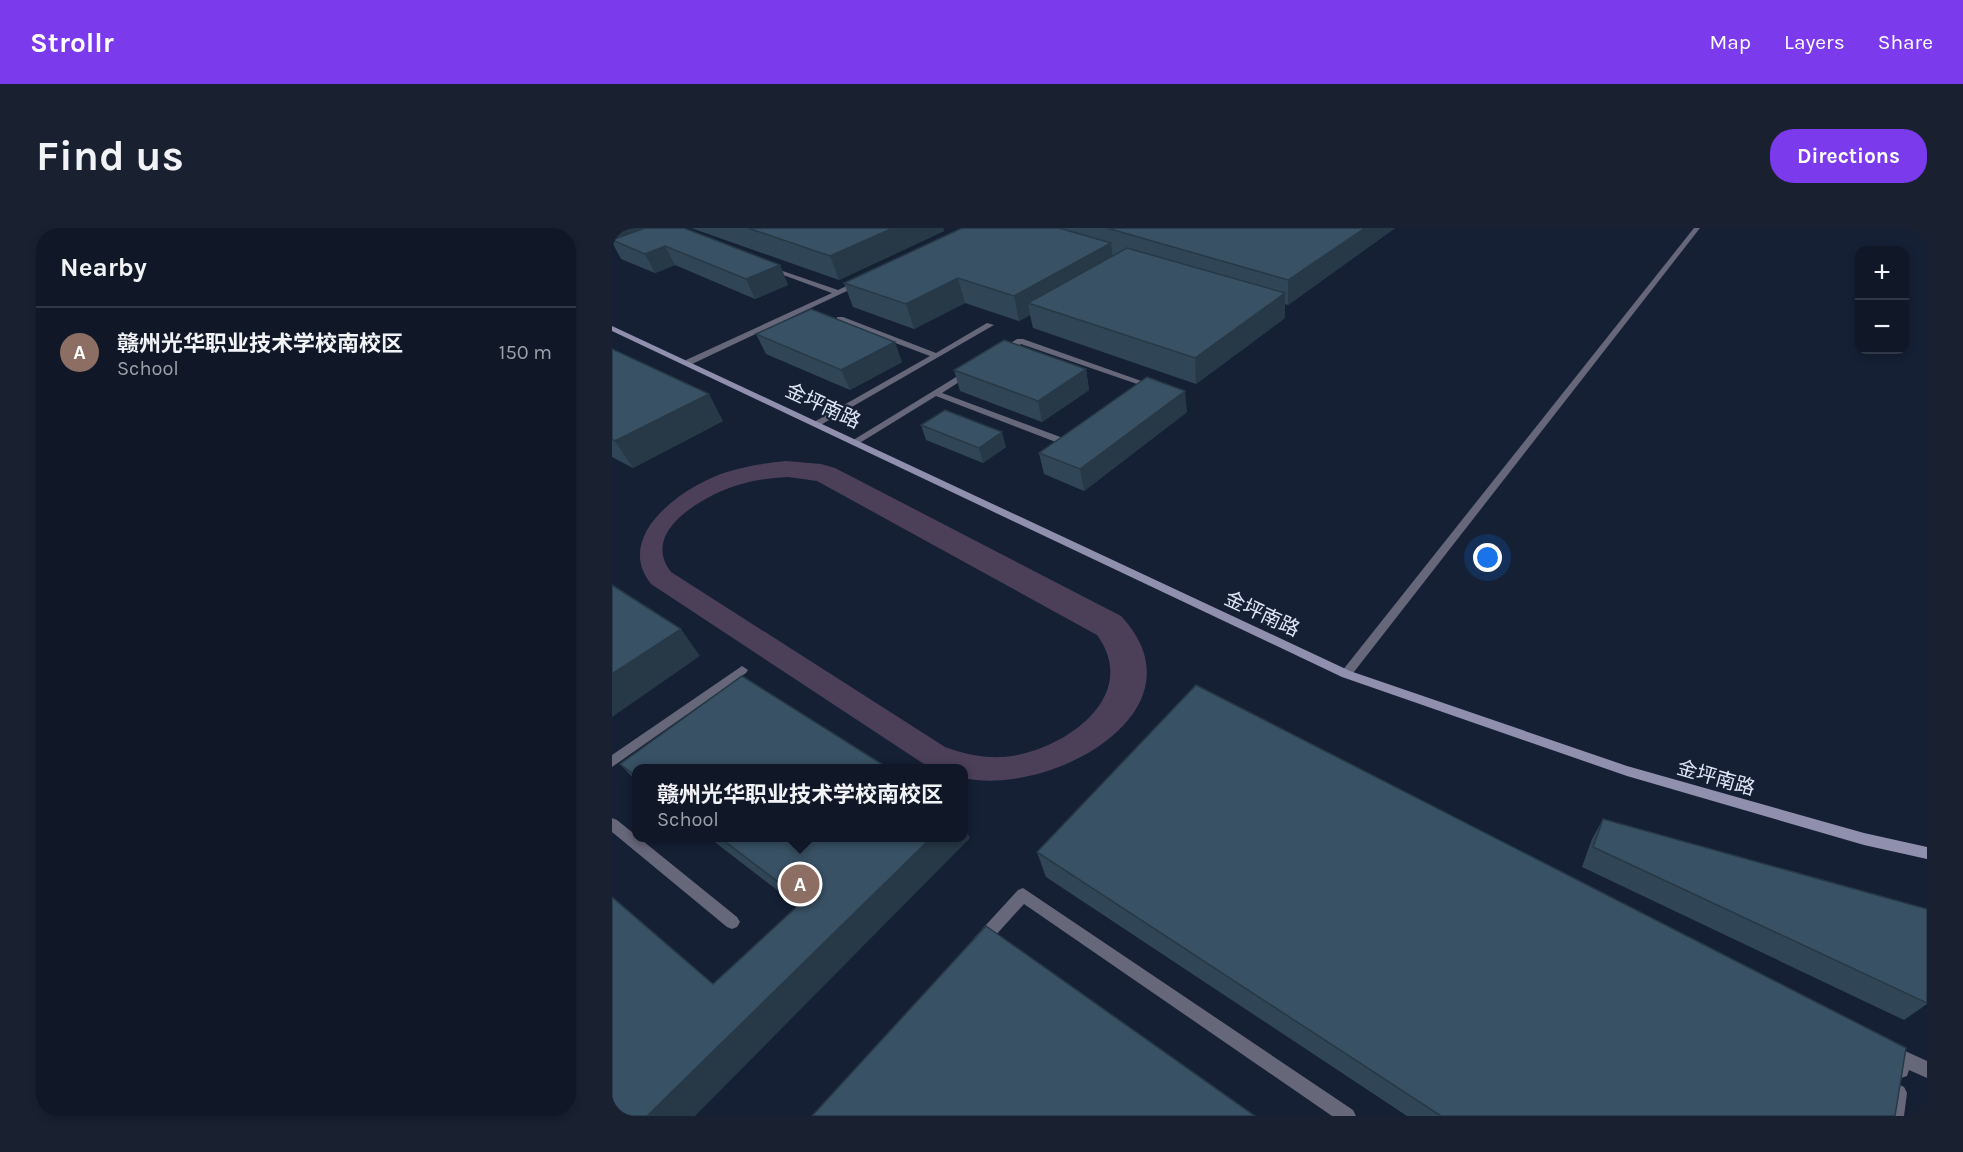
<!DOCTYPE html>
<meta charset="utf-8">
<style>
:root{--surface:#101828;--page:#192130;--text:#f1f3f6;--muted:#9ca0a8;--line:#303745;--accent:#7c3aed}
body{margin:0;font-family:Karla,"Noto Sans SC",sans-serif;background:var(--page);color:var(--text)}
.controls{position:absolute;right:18px;top:18px;display:grid;overflow:hidden;border-radius:12px;box-shadow:0 3px 9px #0003}
.controls button{width:54px;height:54px;display:grid;place-items:center;padding:0;border:0;border-bottom:2px solid var(--line);background:var(--surface);color:var(--text);font:30px sans-serif}
.you{position:absolute;left:876px;top:330px;width:21px;height:21px;margin:-15px;border:4px solid #fff;border-radius:50%;background:#1a73e8;box-shadow:0 0 0 9px #1a73e833}
.badge{display:grid;place-items:center;width:39px;height:39px;border-radius:50%;background:var(--accent);color:#fff;font-size:20px;font-weight:700}
.pin{position:absolute;translate:-50% -50%;border:3px solid #fff;box-shadow:0 2px 6px #0006}
.popup{position:absolute;left:20px;top:536px;width:336px;height:78px;box-sizing:border-box;display:grid;place-content:center;border-radius:12px;background:var(--surface);filter:drop-shadow(0 2px 4px #0005);font-size:20px;white-space:nowrap;color:var(--muted)}
.popup b{font-size:22px;color:var(--text)}
.popup::after{content:'';position:absolute;left:50%;top:100%;margin-left:-12px;border:12px solid transparent;border-top-color:var(--surface)}
.list{margin:0;padding:0;list-style:none}
h2{display:flex;justify-content:space-between;align-items:center;height:78px;margin:0;padding:0 24px;font-size:26px}
h2 small{font-size:20px;font-weight:400;color:var(--muted)}
.list li{display:grid;grid-template-columns:39px 1fr auto;gap:18px;align-items:center;box-sizing:border-box;height:90px;padding:0 24px;border-top:2px solid var(--line)}
.list b{display:block;font-size:22px;white-space:nowrap}
.list p{margin:0;font-size:20px;white-space:nowrap;color:var(--muted)}
.list em{font-size:20px;font-style:normal;color:var(--muted)}
.map{position:relative;flex:none;width:1315px;height:888px;overflow:hidden;border-radius:24px}
header{display:flex;align-items:center;gap:36px;box-sizing:border-box;height:84px;padding:0 30px;background:var(--accent);color:#fff}
header strong{font-size:28px}
nav{display:flex;gap:33px;margin-inline-start:auto;font-size:21px}
.intro{display:flex;align-items:center;justify-content:space-between;box-sizing:border-box;height:144px;padding:0 36px}
h1{margin:0;font-size:42px}
.button{padding:15px 27px;border-radius:24px;background:var(--accent);color:#fff;font-size:21px;font-weight:700}
main{display:flex;gap:36px;padding:0 36px}
aside{flex:1;background:var(--surface);border-radius:24px;box-shadow:0 3px 9px #0003}
.map>svg:first-child{display:block}
.green{fill:#4c4059;fill-rule:evenodd}
.lines{fill:none;stroke-linecap:round;stroke-linejoin:round}
.street{fill:#67677a;fill-rule:evenodd}
.secondary{fill:#9090ae;fill-rule:evenodd}
.wall{fill:#304656}
.shaded-wall{fill:#273946}
.building{fill:#385164;stroke:#273946;stroke-width:1.5}
.labels{text-anchor:middle;dominant-baseline:central;stroke-width:4.5;stroke-linejoin:round;paint-order:stroke}
.street-label{font-size:20px;fill:#dee6f5;stroke:#152035}
</style>
<header>
<strong>Strollr</strong>
<nav><a>Map</a><a>Layers</a><a>Share</a></nav>
</header>
<div class="intro"><h1>Find us</h1><a class="button">Directions</a></div>
<main>
<aside>
<h2>Nearby<small></small></h2>
<ul class="list">
<li><span class="badge" style="background:#8d6e63">A</span><div><b>赣州光华职业技术学校南校区</b><p>School</p></div><em>150 m</em></li>
</ul>
</aside>
<div class="map">
<svg width="1315" height="888" viewBox="0 0 1315 888">
<rect width="100%" height="100%" fill="#152035"/>
<!-- green -->
<path class="green" d="M 174,233 L 209,236 L 223,240 L 509,388 C 597,482 439,569 352,550 L 352,540 L 322,540 L 315,538 L 39,356 C 0,307 73,257 115,244 C 134,238 154,235 174,233 ZM 176,249 L 205,253 L 485,407 C 531,470 448,525 391,529 C 370,530 352,526 333,519 L 59,344 C 27,303 93,267 126,257 C 142,252 158,250 176,249 Z"/>
<g class="lines">
<!-- street -->
<g class="street">
<path d="M 1082,0 L 1088,0 L 738,449 L 730,449 L 728,446 L 730,443 Z"/>
<path d="M 155,39 L 159,39 L 226,62 L 247,52 L 254,54 L 80,136 L 74,136 L 74,132 L 220,65 L 155,41 Z"/>
<path d="M 225,89 L 231,89 L 324,125 L 375,95 L 382,97 L 205,199 L 202,198 L 202,194 L 318,128 L 225,93 Z"/>
<path d="M 405,111 L 411,111 L 535,155 L 528,157 L 409,116 L 392,127 L 386,127 L 386,123 Z"/>
<path d="M 354,143 L 361,145 L 330,165 L 451,210 L 459,206 L 464,209 L 455,216 L 449,216 L 324,168 L 246,216 L 243,217 L 238,214 Z"/>
<path d="M 130,438 L 136,442 L 134,445 L 0,539 L 0,527 Z"/>
<path d="M 0,590 L 5,592 L 125,689 L 128,694 L 125,699 L 120,701 L 115,699 L 0,604 Z"/>
<path d="M 411,660 L 741,882 L 744,888 L 720,888 L 412,676 L 373,719 L 368,721 L 363,719 L 360,714 L 363,709 L 406,662 Z"/>
<path d="M 1291,822 L 1315,833 L 1315,850 L 1297,842 L 1295,848 L 1289,850 L 1283,848 C 1280,840 1282,832 1285,824 Z"/>
<path d="M 1286,856 L 1292,859 L 1295,865 L 1292,888 L 1274,888 L 1280,859 Z"/>
</g>
<!-- secondary -->
<path class="secondary" d="M 0,98 L 738,443 L 1015,538 L 1252,605 L 1315,619 L 1315,631 L 1252,617 L 1015,548 L 730,449 L 0,103 Z"/>
</g>
<!-- wall -->
<g class="wall">
<path d="M 0,0 L 168,37 L 176,57 L 143,71 L 63,37 L 43,45 L 9,31 L 0,14 Z"/>
<path d="M 79,0 L 331,0 L 332,3 L 227,52 Z"/>
<path d="M 350,0 L 783,0 L 676,77 L 673,76 L 673,90 L 584,156 L 421,100 L 418,87 L 407,93 L 353,75 L 302,101 L 241,79 L 232,55 Z"/>
<path d="M 144,106 L 290,134 L 238,162 L 154,126 Z"/>
<path d="M 0,121 L 111,193 L 21,240 L 0,229 Z"/>
<path d="M 474,141 L 477,162 L 430,194 L 348,163 L 342,142 Z"/>
<path d="M 575,184 L 472,263 L 432,246 L 427,225 Z"/>
<path d="M 309,197 L 394,219 L 371,235 L 314,212 Z"/>
<path d="M 8,536 L 24,540 L 24,553 Z"/>
<path d="M 991,591 L 1315,775 L 1315,776 L 1292,792 L 970,639 L 980,611 Z"/>
<path d="M 96,609 L 351,609 L 358,610 L 102,756 L 186,678 Z"/>
<path d="M 425,624 L 1283,888 L 795,888 L 434,649 Z"/>
</g>
<!-- shaded-wall -->
<g class="shaded-wall">
<path d="M 0,0 L 38,0 L 0,12 Z"/>
<path d="M 281,0 L 331,0 L 332,3 L 227,52 L 218,28 Z"/>
<path d="M 753,0 L 783,0 L 676,77 L 676,52 Z"/>
<path d="M 499,15 L 502,38 L 416,75 L 418,87 L 407,93 L 402,68 Z"/>
<path d="M 53,18 L 63,37 L 43,45 L 33,26 Z"/>
<path d="M 168,37 L 176,57 L 143,71 L 134,51 Z"/>
<path d="M 346,50 L 353,75 L 302,101 L 294,76 Z"/>
<path d="M 673,65 L 673,90 L 584,156 L 583,130 Z"/>
<path d="M 283,114 L 290,134 L 238,162 L 229,142 Z"/>
<path d="M 474,141 L 477,162 L 430,194 L 426,173 Z"/>
<path d="M 573,163 L 575,184 L 472,263 L 468,241 Z"/>
<path d="M 97,166 L 111,193 L 21,240 L 3,213 Z"/>
<path d="M 390,204 L 394,219 L 371,235 L 367,220 Z"/>
<path d="M 69,401 L 88,428 L 0,489 L 0,446 Z"/>
<path d="M 351,596 L 358,610 L 83,888 L 35,888 L 320,609 L 351,609 Z"/>
</g>
<!-- building -->
<g class="building">
<path d="M 33,0 L 72,0 L 168,37 L 134,51 L 53,18 L 33,26 L 0,12 Z"/>
<path d="M 136,0 L 281,0 L 218,28 Z"/>
<path d="M 350,0 L 447,0 L 499,15 L 402,68 L 346,50 L 294,76 L 232,55 Z"/>
<path d="M 495,0 L 753,0 L 676,52 Z"/>
<path d="M 515,20 L 673,65 L 583,130 L 416,75 Z"/>
<path d="M 199,81 L 283,114 L 229,142 L 144,106 Z"/>
<path d="M 392,112 L 474,141 L 426,173 L 342,142 Z"/>
<path d="M 0,121 L 97,166 L 3,213 L 0,211 Z"/>
<path d="M 535,149 L 573,163 L 468,241 L 427,225 Z"/>
<path d="M 333,182 L 390,204 L 367,220 L 309,197 Z"/>
<path d="M 0,357 L 69,401 L 0,446 Z"/>
<path d="M 130,448 L 276,540 L 24,540 L 24,548 L 8,536 Z"/>
<path d="M 584,457 L 1294,820 L 1283,888 L 829,888 L 425,624 Z"/>
<path d="M 991,591 L 1315,681 L 1315,775 L 981,619 Z"/>
<path d="M 107,609 L 320,609 L 35,888 L 0,888 L 0,669 L 101,756 L 191,673 Z"/>
<path d="M 374,698 L 643,888 L 200,888 Z"/>
</g>
<g class="labels">
<!-- street labels -->
<g class="street-label">
<text transform="translate(211 178) rotate(25)">金坪南路</text>
<text transform="translate(650 386) rotate(25)">金坪南路</text>
<text transform="translate(1104 550) rotate(16)">金坪南路</text>
</g>
</g>
</svg>
<div class="controls">
<button>+</button>
<button>−</button>
</div>
<div class="you"></div>
<div class="pin badge" style="left:188px;top:656px;background:#8d6e63">A</div>
<div class="popup"><b>赣州光华职业技术学校南校区</b>School</div>
</div>
</main>
